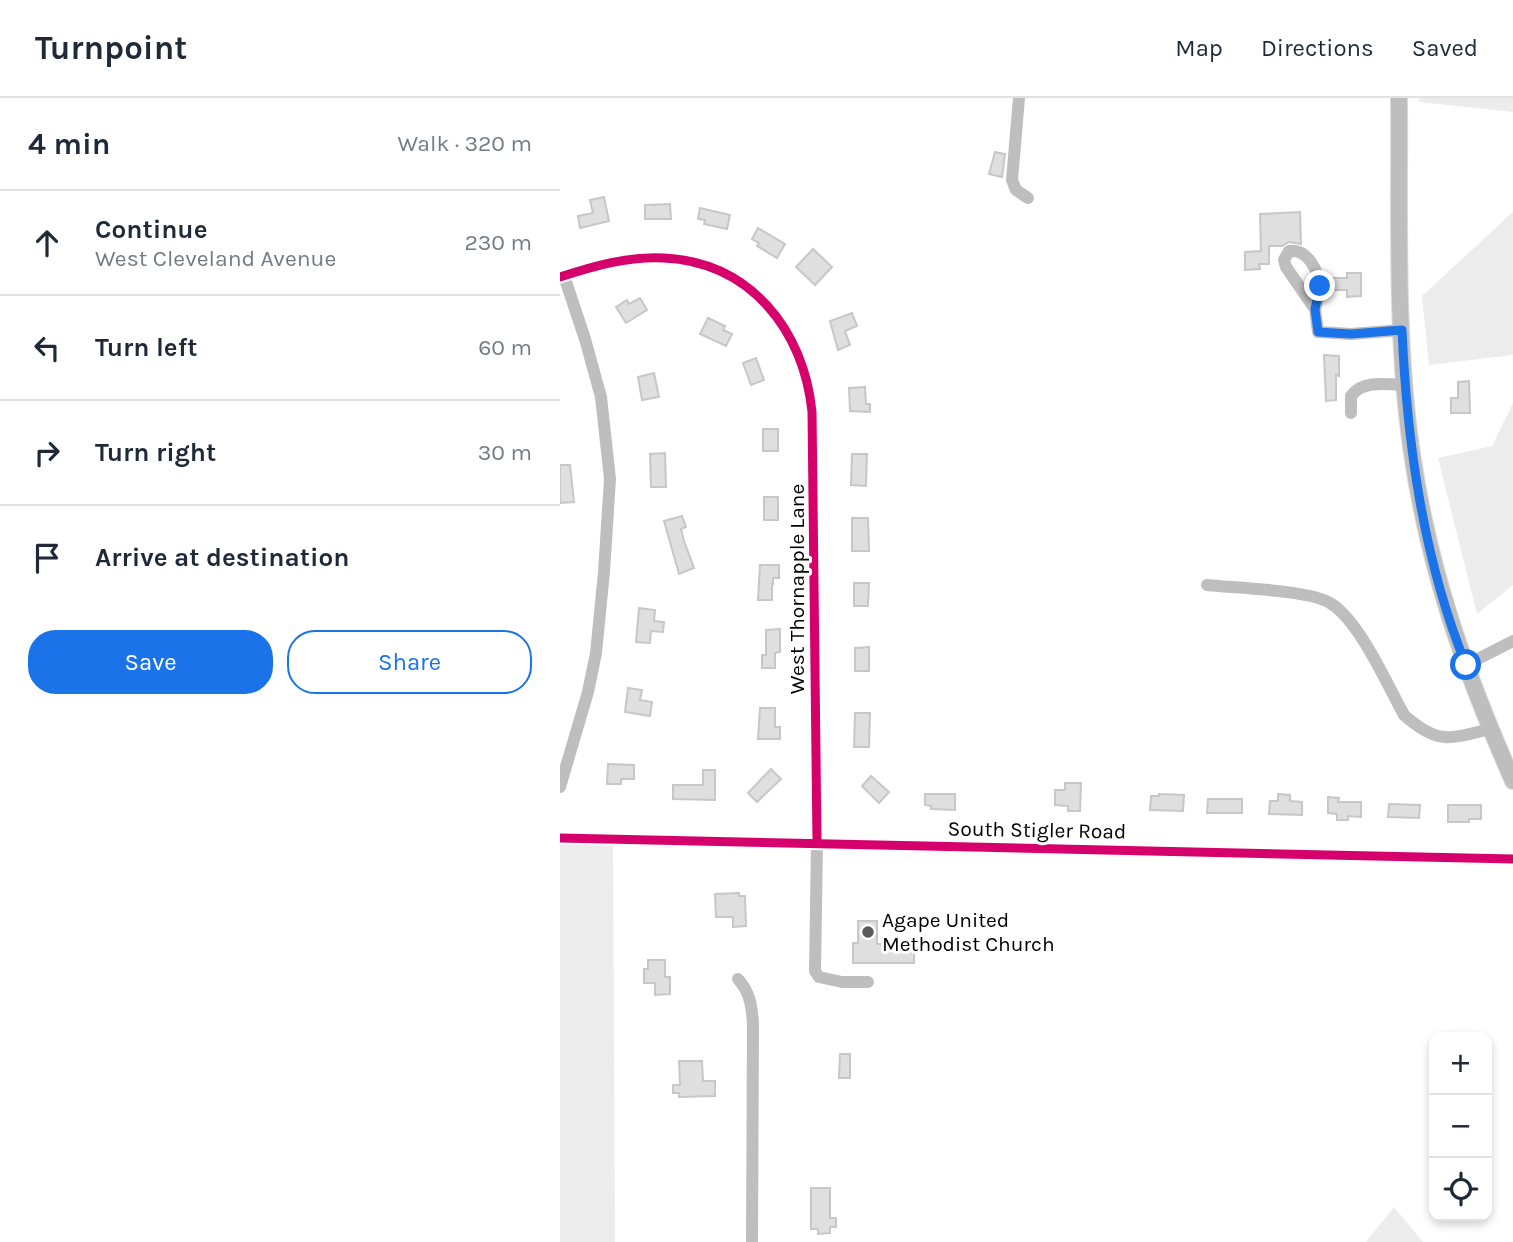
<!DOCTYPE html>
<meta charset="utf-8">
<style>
:root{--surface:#fff;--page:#f2f2f3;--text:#1f2937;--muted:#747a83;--line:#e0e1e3;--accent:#1a73e8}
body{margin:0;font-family:Karla,sans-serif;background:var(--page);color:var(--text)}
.controls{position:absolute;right:21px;bottom:21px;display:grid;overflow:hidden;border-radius:14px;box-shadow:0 4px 10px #0003}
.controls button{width:63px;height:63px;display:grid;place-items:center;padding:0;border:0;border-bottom:2px solid var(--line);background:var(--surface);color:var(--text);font:35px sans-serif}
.stop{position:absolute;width:21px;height:21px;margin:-16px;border:5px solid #1a73e8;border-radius:50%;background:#fff}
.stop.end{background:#1a73e8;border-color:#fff;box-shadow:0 2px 7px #0008}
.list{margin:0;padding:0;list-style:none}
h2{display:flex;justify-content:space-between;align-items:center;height:91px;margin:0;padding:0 28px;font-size:30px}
h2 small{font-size:23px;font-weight:400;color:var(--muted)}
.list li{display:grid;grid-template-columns:46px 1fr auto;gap:21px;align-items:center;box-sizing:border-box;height:105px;padding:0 28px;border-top:2px solid var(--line)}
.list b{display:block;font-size:26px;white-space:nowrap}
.list p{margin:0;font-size:23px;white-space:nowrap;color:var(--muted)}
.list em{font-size:23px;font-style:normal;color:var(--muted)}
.actions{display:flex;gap:14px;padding:21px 28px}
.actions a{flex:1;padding:16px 0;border:2px solid var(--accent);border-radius:28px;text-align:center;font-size:24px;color:var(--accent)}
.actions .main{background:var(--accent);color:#fff}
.icon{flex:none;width:38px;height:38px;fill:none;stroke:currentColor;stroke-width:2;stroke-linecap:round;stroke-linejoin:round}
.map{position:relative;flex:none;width:953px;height:1144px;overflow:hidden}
header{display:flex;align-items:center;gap:42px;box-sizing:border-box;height:98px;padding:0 35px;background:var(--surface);border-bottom:2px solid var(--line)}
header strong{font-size:33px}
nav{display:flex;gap:38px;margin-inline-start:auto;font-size:24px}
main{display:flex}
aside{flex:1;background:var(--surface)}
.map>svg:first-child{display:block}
.green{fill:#ececec}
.building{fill:#dfdfdf;stroke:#c7c7c7;stroke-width:2}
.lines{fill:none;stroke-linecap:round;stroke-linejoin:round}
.major-casing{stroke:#dbdbdb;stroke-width:18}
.minor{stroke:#bebebe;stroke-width:12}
.major{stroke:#bebebe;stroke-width:16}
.cycleway-casing{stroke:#fff;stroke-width:13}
.cycleway{stroke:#d6006c;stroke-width:9}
.route{stroke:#1a73e8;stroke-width:9}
.poi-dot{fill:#595959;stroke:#fff;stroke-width:2.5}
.labels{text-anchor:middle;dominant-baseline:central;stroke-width:6;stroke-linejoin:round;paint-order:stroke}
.street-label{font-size:21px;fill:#000;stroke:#fff}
.poi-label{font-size:21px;fill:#000;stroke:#fff;text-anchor:start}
</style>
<header>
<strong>Turnpoint</strong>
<nav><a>Map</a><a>Directions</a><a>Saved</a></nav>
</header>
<main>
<aside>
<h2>4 min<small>Walk · 320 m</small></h2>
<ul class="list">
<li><svg class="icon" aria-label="ahead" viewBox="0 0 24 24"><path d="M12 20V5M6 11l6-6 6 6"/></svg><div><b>Continue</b><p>West Cleveland Avenue</p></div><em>230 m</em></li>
<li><svg class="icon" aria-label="left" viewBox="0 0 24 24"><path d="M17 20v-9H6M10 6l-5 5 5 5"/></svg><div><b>Turn left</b></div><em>60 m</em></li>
<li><svg class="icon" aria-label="right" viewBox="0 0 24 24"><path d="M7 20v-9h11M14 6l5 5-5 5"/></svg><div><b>Turn right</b></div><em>30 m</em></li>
<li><svg class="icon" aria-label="arrive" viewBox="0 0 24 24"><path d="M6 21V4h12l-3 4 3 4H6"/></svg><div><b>Arrive at destination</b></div></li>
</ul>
<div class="actions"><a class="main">Save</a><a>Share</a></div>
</aside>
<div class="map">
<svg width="953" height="1144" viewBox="0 0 953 1144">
<rect width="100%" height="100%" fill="#fff"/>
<!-- green -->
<g class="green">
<path d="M 859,0 L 953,0 L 953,14 L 859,4 Z"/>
<path d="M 953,114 L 953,257 L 869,267 L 862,198 Z"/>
<path d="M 953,305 L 953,487 L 917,516 L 878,360 L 932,348 Z"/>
<path d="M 0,745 L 53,747 L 55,1144 L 0,1144 Z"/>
<path d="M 834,1109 L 863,1144 L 806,1144 Z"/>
</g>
<!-- building -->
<g class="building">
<path d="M 435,54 L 445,56 L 442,79 L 429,76 Z"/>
<path d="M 44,99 L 49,123 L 20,130 L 18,118 L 33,115 L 30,102 Z"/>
<path d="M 110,106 L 111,121 L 85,121 L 85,107 Z"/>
<path d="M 140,110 L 170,117 L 167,131 L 144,126 L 145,122 L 138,121 Z"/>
<path d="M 740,114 L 741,146 L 729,144 L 722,148 L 709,148 L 709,166 L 699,166 L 700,171 L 685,172 L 685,154 L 701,153 L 700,116 Z"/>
<path d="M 198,130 L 225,146 L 217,160 L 197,148 L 199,145 L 192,141 Z"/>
<path d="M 253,151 L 272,169 L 255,187 L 236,169 Z"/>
<path d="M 787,175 L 801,175 L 801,198 L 787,199 L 787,192 L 768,192 L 767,180 L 787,180 Z"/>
<path d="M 80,200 L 87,212 L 66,225 L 56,209 L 67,202 L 69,206 Z"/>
<path d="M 292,215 L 297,228 L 285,233 L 290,247 L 278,252 L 270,223 Z"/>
<path d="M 148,220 L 165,228 L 163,232 L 172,236 L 166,248 L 140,236 Z"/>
<path d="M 764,257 L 779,258 L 779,278 L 776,277 L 776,302 L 766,303 Z"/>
<path d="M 196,260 L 204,282 L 191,287 L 183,265 Z"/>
<path d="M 94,275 L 99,299 L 82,302 L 78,279 Z"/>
<path d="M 909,283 L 910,315 L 891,315 L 891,300 L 898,300 L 898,284 Z"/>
<path d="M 305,289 L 306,306 L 310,306 L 310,314 L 290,313 L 289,290 Z"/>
<rect x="203" y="331" width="15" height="22"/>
<path d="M 105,355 L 106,389 L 91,389 L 90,356 Z"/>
<path d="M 292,356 L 307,356 L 306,388 L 291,387 Z"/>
<path d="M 0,367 L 10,367 L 14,404 L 0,405 Z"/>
<rect x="204" y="399" width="14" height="23"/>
<path d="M 122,418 L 126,429 L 121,431 L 124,443 L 134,470 L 119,476 L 104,423 Z"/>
<path d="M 292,420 L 308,420 L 309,453 L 292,453 Z"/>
<path d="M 200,467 L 219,467 L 219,480 L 213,480 L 213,486 L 212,486 L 212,502 L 198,502 Z"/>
<path d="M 294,485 L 309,485 L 308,508 L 294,508 Z"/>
<path d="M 79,510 L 95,512 L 94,523 L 104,524 L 103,534 L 91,533 L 90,545 L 76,544 Z"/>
<path d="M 220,531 L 220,554 L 215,555 L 215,570 L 202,570 L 202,557 L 206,557 L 206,532 Z"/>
<path d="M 309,549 L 309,573 L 295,573 L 295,550 Z"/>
<path d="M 68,590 L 82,592 L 80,602 L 92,604 L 90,618 L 65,614 Z"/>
<path d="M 200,610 L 215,610 L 215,629 L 220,629 L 220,641 L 198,641 Z"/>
<path d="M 295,615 L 310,615 L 309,649 L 294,649 Z"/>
<path d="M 48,666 L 74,667 L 74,681 L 61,681 L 61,686 L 47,686 Z"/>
<path d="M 211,671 L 221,681 L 197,704 L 188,695 Z"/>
<path d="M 143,672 L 155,672 L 155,702 L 113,701 L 113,687 L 143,687 Z"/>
<path d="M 311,678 L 329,694 L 319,705 L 302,688 Z"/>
<path d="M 505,685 L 521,685 L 520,713 L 508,713 L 508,708 L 495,707 L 495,692 L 505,692 Z"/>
<path d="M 365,696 L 395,696 L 395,712 L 371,711 L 371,708 L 365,707 Z"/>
<path d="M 599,696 L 624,697 L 623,713 L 590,712 L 591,698 L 599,698 Z"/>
<path d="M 718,696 L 730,697 L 730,703 L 742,704 L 742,717 L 709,716 L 710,703 L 718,703 Z"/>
<path d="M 768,699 L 779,700 L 778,704 L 801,704 L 801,719 L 788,718 L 788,722 L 777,722 L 777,716 L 768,715 Z"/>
<path d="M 648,701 L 682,701 L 682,715 L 647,715 Z"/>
<path d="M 829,706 L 860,707 L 859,720 L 828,719 Z"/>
<path d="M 888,707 L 921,707 L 921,721 L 909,721 L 909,724 L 888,724 Z"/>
<path d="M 179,795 L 179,798 L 185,798 L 186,828 L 173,829 L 173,819 L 156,819 L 155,796 Z"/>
<path d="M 298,823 L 317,823 L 317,846 L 354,846 L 354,865 L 293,865 L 293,845 L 298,845 Z"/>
<path d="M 88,862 L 105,862 L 105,879 L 110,879 L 110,896 L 95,897 L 95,885 L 84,885 L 84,871 L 88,871 Z"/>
<path d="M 280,956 L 290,956 L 290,980 L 279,980 Z"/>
<path d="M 119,963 L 142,963 L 143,983 L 155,983 L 155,998 L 119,999 L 119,995 L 113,995 L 113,987 L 120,987 Z"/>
<path d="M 251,1090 L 270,1090 L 270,1120 L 276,1120 L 276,1129 L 270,1129 L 270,1135 L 258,1136 L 258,1131 L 251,1131 Z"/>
</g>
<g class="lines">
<defs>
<path id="major" d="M 839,0 C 840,116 835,234 851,349 C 868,470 904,572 953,683"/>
</defs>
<!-- major casing -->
<use href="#major" class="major-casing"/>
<!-- minor -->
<g class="minor">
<path d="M 459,0 L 452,82 L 456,92 L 468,100"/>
<path d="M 0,179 C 34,168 68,158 104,160 C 191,164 244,233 252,314 L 257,745 L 255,873 L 259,879 L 282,884 L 308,884"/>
<path d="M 755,211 C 757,204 760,196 759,188 C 759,173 747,150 729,153 L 724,162 L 726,169 L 755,211 L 758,234 L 791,236 L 842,232"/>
<path d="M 791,315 L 791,298 C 802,282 827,286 845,287"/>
<path d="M 647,487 C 675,490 749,492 770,505 C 799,522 827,586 844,617 C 878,647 889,641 930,631"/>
<path d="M 906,567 L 953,543"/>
<path d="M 0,689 L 28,594 L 36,555 L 44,474 L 50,381 L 41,299 L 25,241 L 4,178"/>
<path d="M 0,740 L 953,761"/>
<path d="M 178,881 C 190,894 192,909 193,926 L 192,1144"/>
</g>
<!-- major -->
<use href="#major" class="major"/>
<defs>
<g id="cycleway">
<path d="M 0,179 C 34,168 68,158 104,160 C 191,164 244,233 252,314 L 257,745"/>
<path d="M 0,740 L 953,761"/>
</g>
</defs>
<!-- cycleway casing -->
<use href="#cycleway" class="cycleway-casing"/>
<!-- cycleway -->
<use href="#cycleway" class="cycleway"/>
</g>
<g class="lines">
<!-- route -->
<path class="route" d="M 760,188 L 755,211 L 758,234 L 791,236 L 842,232 C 847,345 863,461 906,567"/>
</g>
<!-- markers -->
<circle class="poi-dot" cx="308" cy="834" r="7"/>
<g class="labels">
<!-- street labels -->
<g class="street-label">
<text transform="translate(237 491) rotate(-90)">West Thornapple Lane</text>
<text transform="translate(477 732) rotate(1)">South Stigler Road</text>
</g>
<!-- poi labels -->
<g class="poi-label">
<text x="322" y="822">Agape United<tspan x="322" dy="24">Methodist Church</tspan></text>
</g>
</g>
</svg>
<div class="controls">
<button>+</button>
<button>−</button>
<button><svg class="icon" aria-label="locate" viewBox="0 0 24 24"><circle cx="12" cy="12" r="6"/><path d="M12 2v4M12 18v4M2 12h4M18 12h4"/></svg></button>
</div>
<div class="stop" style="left:906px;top:567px"></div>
<div class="stop end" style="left:760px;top:188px"></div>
</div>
</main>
